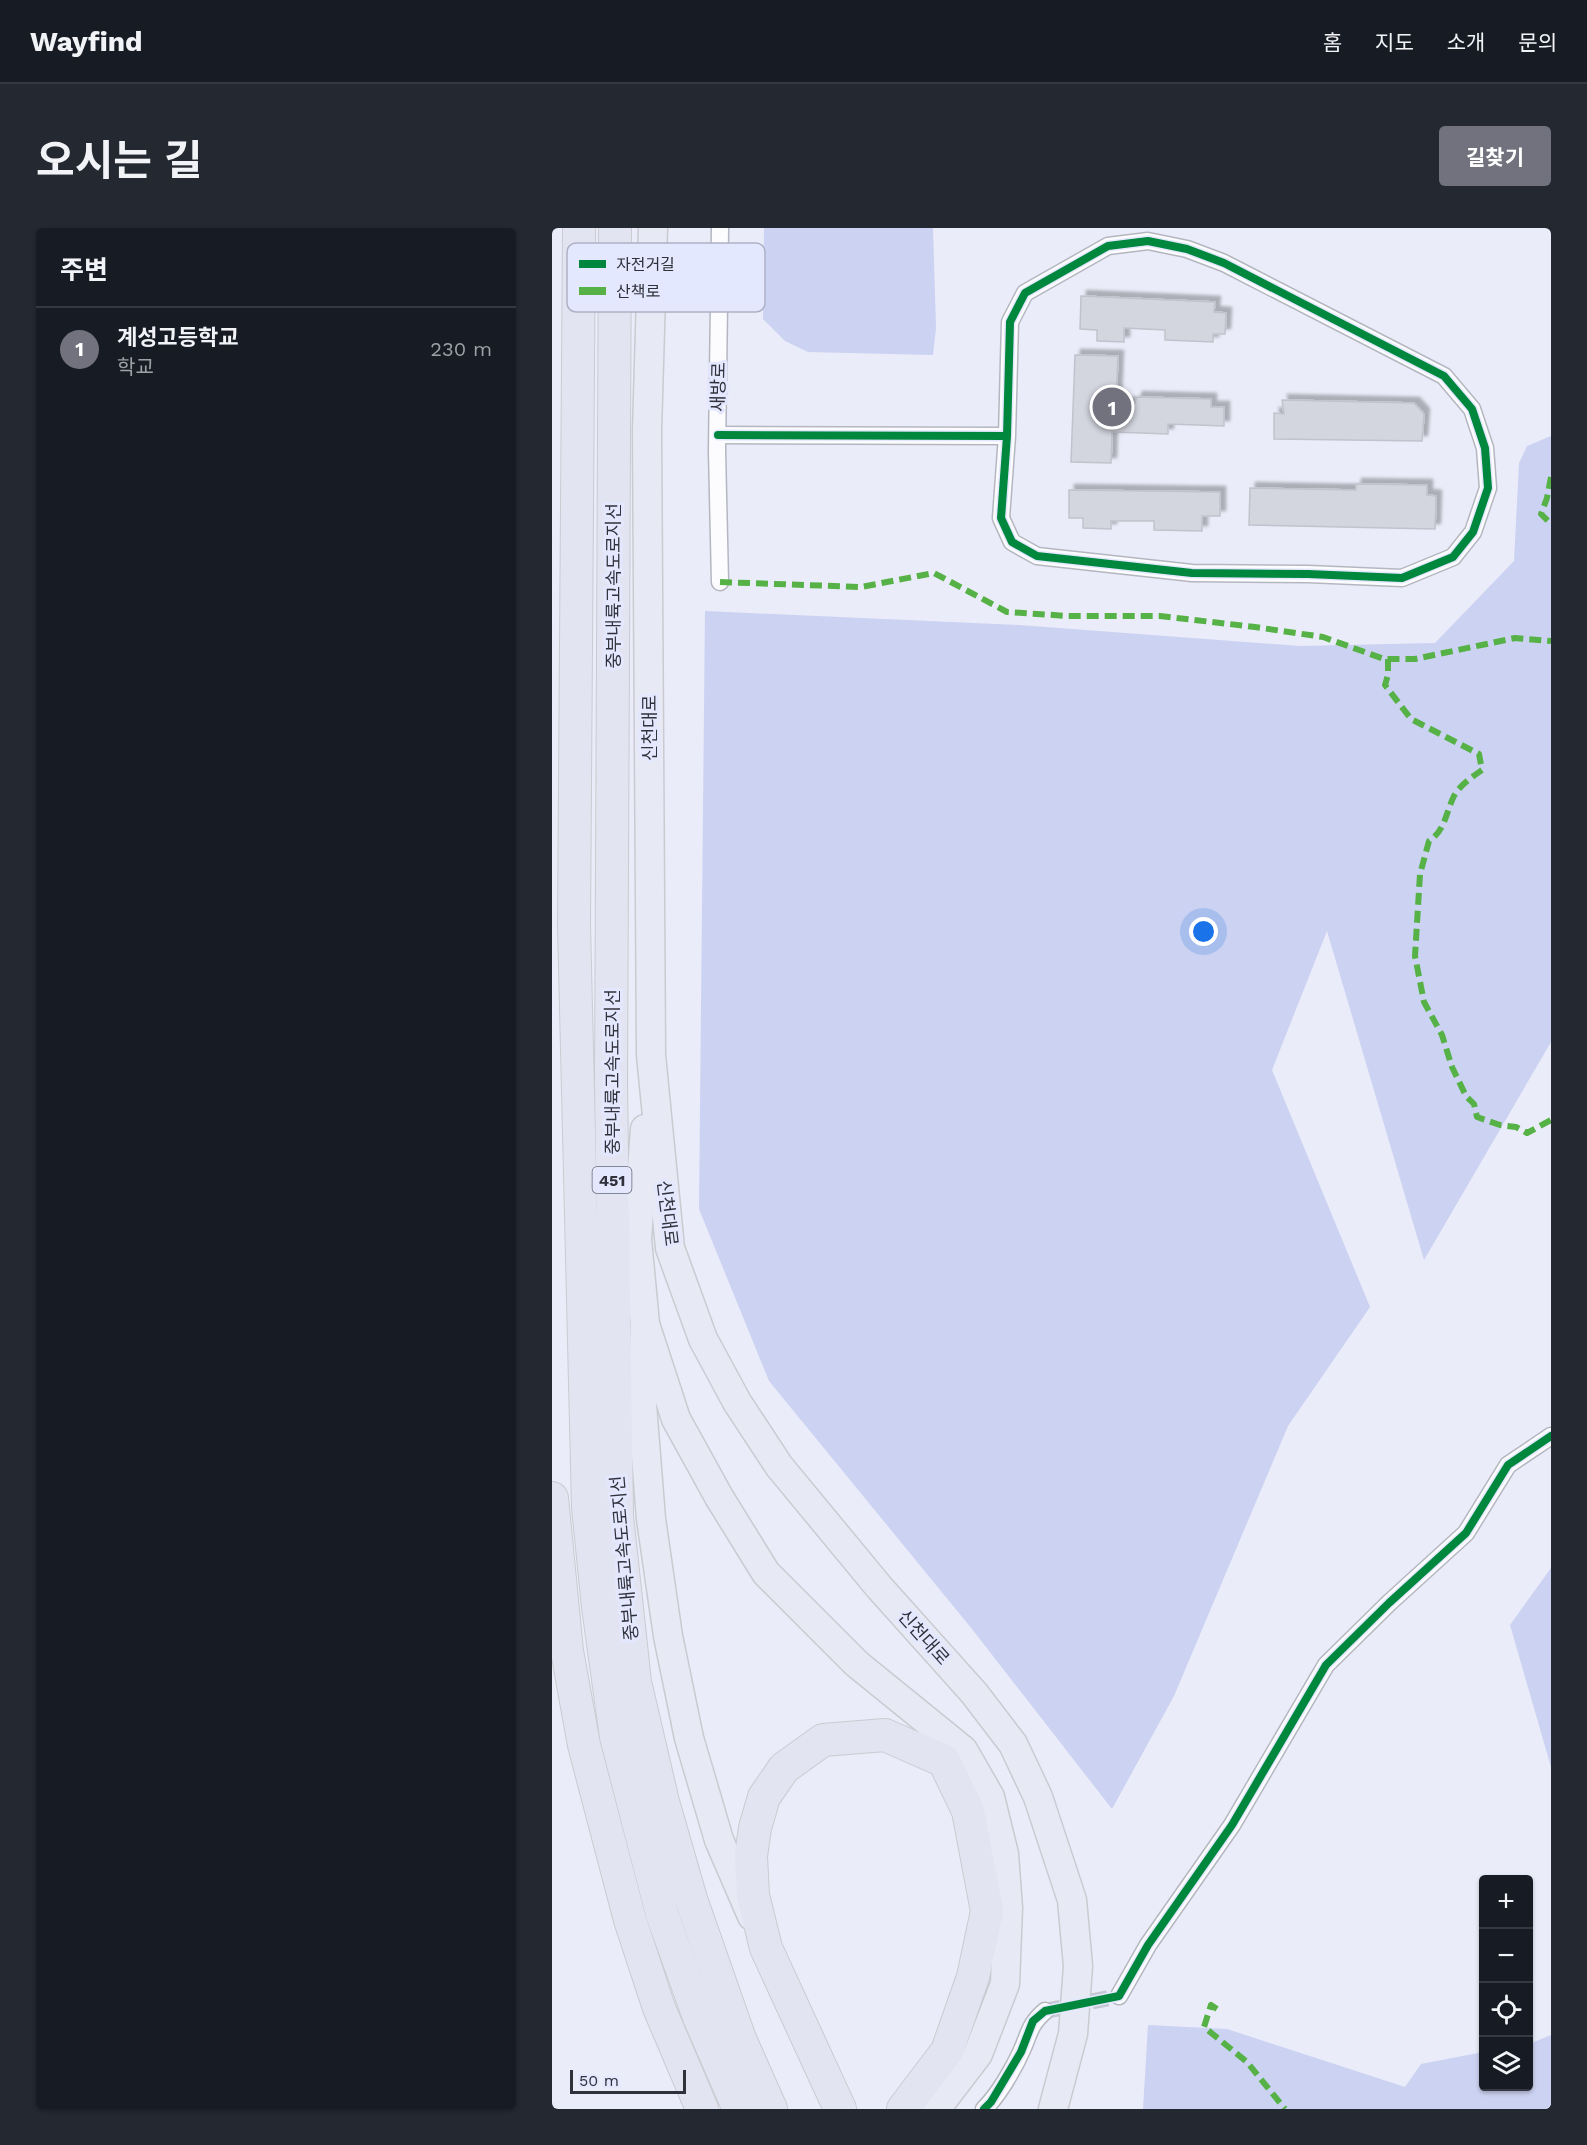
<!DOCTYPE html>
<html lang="ko">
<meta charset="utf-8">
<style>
:root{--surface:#171b24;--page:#242831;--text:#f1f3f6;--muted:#9ea1a6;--line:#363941;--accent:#71727d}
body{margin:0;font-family:"Work Sans","Noto Sans KR",sans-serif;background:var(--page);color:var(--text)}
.controls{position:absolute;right:18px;bottom:18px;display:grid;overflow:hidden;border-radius:6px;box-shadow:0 2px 4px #0004}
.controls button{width:54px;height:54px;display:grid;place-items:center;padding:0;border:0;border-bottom:2px solid var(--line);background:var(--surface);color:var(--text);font:30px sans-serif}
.scale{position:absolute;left:18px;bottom:15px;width:116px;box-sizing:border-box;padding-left:6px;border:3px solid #30313a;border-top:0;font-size:16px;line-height:21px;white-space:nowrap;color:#30313a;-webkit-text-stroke:4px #e4e8ff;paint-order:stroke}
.you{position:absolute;left:652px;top:704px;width:21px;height:21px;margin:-15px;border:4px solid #fff;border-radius:50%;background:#1a73e8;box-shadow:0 0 0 9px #1a73e833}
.badge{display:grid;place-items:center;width:39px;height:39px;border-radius:50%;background:var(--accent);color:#fff;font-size:20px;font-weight:700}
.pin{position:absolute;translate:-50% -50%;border:3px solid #fff;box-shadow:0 2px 6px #0006}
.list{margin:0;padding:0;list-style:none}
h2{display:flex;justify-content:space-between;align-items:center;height:78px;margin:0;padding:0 24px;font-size:26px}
h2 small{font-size:20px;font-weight:400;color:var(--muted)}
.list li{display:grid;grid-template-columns:39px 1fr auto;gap:18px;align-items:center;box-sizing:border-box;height:84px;padding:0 24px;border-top:2px solid var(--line)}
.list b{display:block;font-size:22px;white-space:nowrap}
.list p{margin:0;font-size:20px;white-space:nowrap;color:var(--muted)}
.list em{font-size:20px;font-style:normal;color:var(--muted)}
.icon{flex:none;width:33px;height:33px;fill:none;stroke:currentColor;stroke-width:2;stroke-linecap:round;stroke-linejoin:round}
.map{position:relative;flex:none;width:999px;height:1881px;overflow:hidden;border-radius:6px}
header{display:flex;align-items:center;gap:36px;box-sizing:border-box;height:84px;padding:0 30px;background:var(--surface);border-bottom:2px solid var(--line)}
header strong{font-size:28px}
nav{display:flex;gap:33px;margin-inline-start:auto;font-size:21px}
.intro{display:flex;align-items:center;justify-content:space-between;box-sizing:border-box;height:144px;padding:0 36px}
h1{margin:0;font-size:42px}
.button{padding:15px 27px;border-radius:6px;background:var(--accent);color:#fff;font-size:21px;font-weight:700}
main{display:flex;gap:36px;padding:0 36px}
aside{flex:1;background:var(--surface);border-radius:6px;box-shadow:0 2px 4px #0004}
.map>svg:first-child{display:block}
.green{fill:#ccd2f1}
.building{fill:#d3d5df;stroke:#c1c3cc;stroke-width:1.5;filter:url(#shadow)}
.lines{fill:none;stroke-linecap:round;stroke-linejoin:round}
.minor-tunnel{stroke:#c5c7d3;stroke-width:16;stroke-dasharray:16 8;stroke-linecap:butt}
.minor-casing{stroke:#b5b7c0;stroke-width:19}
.trunk-casing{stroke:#cacbd1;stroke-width:31}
.motorway-casing{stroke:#cacbd1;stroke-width:34}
.minor{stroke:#fcfcfe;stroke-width:16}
.trunk{stroke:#e7e9f4;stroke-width:28}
.motorway{stroke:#e2e4f1;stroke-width:32}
.quiet{stroke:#56b246;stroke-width:6;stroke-dasharray:12 6;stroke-linecap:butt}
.cycleway-casing{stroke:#e4e8ff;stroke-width:11}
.cycleway{stroke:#00873e;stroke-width:8}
.labels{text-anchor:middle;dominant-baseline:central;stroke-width:6;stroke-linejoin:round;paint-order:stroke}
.shield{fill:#e4e8ff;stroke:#666875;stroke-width:1.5}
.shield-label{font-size:16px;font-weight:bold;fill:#30313a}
.street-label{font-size:18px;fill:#30313a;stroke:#e4e8ff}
.key{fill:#e4e8ff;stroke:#aeb1c4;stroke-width:1.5}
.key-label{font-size:16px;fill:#30313a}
</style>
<header>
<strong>Wayfind</strong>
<nav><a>홈</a><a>지도</a><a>소개</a><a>문의</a></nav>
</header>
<div class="intro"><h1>오시는 길</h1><a class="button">길찾기</a></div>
<main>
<aside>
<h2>주변<small></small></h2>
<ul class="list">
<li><span class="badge">1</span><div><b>계성고등학교</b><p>학교</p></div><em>230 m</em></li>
</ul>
</aside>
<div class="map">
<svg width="999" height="1881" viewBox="0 0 999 1881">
<defs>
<filter id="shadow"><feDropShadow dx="5.5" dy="-5.5" stdDeviation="1.5" flood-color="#0004"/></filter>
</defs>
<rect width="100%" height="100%" fill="#eaecf9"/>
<!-- green -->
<g class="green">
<path d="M 212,0 L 381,0 L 384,100 L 381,127 L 256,124 L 233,113 L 211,91 Z"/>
<path d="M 999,208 L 999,814 L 872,1032 L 775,703 L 720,842 L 818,1079 L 736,1198 L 622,1468 L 560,1581 L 420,1401 L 217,1153 L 147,981 L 153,383 L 467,397 L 748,418 L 883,415 L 962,333 L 967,235 L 975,218 Z"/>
<path d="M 999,1340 L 999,1539 L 958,1397 Z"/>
<path d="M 596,1797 L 675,1801 L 853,1859 L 869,1836 L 931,1824 L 932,1858 L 976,1858 L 977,1816 L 999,1807 L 999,1881 L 591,1881 Z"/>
</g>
<!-- building -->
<g class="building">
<path d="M 529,68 L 663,74 L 662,84 L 674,85 L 673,106 L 661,106 L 661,114 L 613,112 L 613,102 L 572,100 L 572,114 L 545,113 L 545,102 L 528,101 Z"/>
<path d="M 523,127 L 566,128 L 564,175 L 583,175 L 585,169 L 659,171 L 659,179 L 672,179 L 672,198 L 616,196 L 616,206 L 560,204 L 559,235 L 519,234 Z"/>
<path d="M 730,172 L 862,175 L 872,186 L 870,213 L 722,211 L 722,185 L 732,186 Z"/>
<path d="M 804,256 L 875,257 L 875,267 L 884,268 L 883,301 L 697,297 L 698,260 L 804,262 Z"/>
<path d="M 517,262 L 668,264 L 668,288 L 650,288 L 650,303 L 602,302 L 602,293 L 559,293 L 559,301 L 531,300 L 531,290 L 517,290 Z"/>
</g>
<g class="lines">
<!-- minor-tunnel -->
<path class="minor-tunnel" d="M 493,1783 L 567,1768"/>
<defs>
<g id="minor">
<path d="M 166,207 L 455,208 L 458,94 L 473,65 L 556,18 L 596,13 L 635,21 L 672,35 L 892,148 L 920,181 L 933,220 L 936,260 L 921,304 L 901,329 L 850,350 L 756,346 L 640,345 L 485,328 L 460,314 L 449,290 L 455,208"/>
<path d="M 168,354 L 165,223 L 168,0"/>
<path d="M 567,1768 L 596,1717 L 680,1597 L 774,1437 L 837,1375 L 914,1305 L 956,1237 L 999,1208"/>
<path d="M 432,1881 C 446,1868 462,1840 470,1822 C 478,1804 477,1797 493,1783"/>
</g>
<g id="trunk">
<path d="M 101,0 L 95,203 L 99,827 L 118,1020 L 151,1111 L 185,1174 L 227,1238 L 327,1359 L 422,1465 L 461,1516 L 486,1569 L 520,1672 L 526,1738 L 521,1806 L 501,1881"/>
<path d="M 93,901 L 85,1011 L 93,1096 L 90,1177 L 99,1291 L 116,1408 L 137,1510 L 167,1612 L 200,1688"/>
<path d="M 93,1096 L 124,1191 L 167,1269 L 214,1345 L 305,1436 L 411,1522 L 438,1569 L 452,1626 L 456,1680 L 453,1756 L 426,1826 L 384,1881"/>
</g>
<g id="motorway">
<path d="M 27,0 L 22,697 L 36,1279 L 46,1379 L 64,1509 L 110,1686 L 147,1789 L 187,1881"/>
<path d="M 63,0 L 59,854 L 65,1288 L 83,1454 L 111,1574 L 139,1671 L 188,1811 L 219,1881"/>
<path d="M 0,1270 L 15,1423 L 32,1517 L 78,1692 L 107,1780 L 150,1881"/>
<path d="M 288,1881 L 214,1720 L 201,1667 L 199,1628 L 203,1600 L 212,1569 L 232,1540 L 271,1512 L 333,1507 L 392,1533 L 416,1583 L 435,1683 L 421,1749 L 395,1823 L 351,1881"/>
</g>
</defs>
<!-- minor casing -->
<use href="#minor" class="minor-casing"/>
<!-- trunk casing -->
<use href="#trunk" class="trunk-casing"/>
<!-- motorway casing -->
<use href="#motorway" class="motorway-casing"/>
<!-- minor -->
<use href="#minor" class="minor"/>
<!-- trunk -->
<use href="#trunk" class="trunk"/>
<!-- motorway -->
<use href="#motorway" class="motorway"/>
<!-- quiet -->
<g class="quiet">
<path d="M 999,249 L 995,270 L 989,286 L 999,296"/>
<path d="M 168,354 L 309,359 L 382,345 L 455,384 L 516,388 L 608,388 L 703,399 L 771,409 L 832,431 L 863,431 L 963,410 L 999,413"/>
<path d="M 836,431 L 836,447 L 833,457 L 859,491 L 927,526 L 930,542 C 920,549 908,557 902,568 C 894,584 893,603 877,613 L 868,646 L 863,728 L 872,774 L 890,807 L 900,839 L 914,868 L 922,876 L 925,889 L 948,897 L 964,899 L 975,905 L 999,892"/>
<path d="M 665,1781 L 659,1777 L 652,1799 L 695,1834 L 733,1881"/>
</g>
<defs>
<g id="cycleway">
<path d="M 166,207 L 455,208 L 458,94 L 473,65 L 556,18 L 596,13 L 635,21 L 672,35 L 892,148 L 920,181 L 933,220 L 936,260 L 921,304 L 901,329 L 850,350 L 756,346 L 640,345 L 485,328 L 460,314 L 449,290 L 455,208"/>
<path d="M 432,1881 L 439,1874 L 469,1824 L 481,1793 L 493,1783 L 567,1768 L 596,1717 L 680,1597 L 774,1437 L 837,1375 L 914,1305 L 956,1237 L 999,1208"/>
</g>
</defs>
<!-- cycleway casing -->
<use href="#cycleway" class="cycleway-casing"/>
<!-- cycleway -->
<use href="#cycleway" class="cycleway"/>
</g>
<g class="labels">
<!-- shield labels -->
<rect class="shield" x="40.5" y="939" width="39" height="26" rx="4.5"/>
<g class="shield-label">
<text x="60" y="952">451</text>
</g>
<!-- street labels -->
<g class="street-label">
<text transform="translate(166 159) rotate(-89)">새방로</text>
<text transform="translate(61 358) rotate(-90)">중부내륙고속도로지선</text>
<text transform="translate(97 500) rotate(-90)">신천대로</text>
<text transform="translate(60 844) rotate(-90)">중부내륙고속도로지선</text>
<text transform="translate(116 985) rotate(83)">신천대로</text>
<text transform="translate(72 1330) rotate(-95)">중부내륙고속도로지선</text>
<text transform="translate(372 1409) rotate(48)">신천대로</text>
</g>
</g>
<!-- legend -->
<rect x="15" y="15" width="198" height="69" rx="9" class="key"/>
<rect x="27" y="32" width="27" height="8" fill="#00873e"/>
<rect x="27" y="59" width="27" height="8" fill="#56b246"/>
<g class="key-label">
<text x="64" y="42">자전거길</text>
<text x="64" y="69">산책로</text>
</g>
</svg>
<div class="controls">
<button>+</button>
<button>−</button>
<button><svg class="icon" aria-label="locate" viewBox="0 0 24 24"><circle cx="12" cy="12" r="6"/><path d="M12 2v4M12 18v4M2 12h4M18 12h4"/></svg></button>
<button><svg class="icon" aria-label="layers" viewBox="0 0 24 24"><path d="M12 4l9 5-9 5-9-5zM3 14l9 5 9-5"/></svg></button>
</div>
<div class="scale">50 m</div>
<div class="you"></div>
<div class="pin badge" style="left:560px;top:179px">1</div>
</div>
</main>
